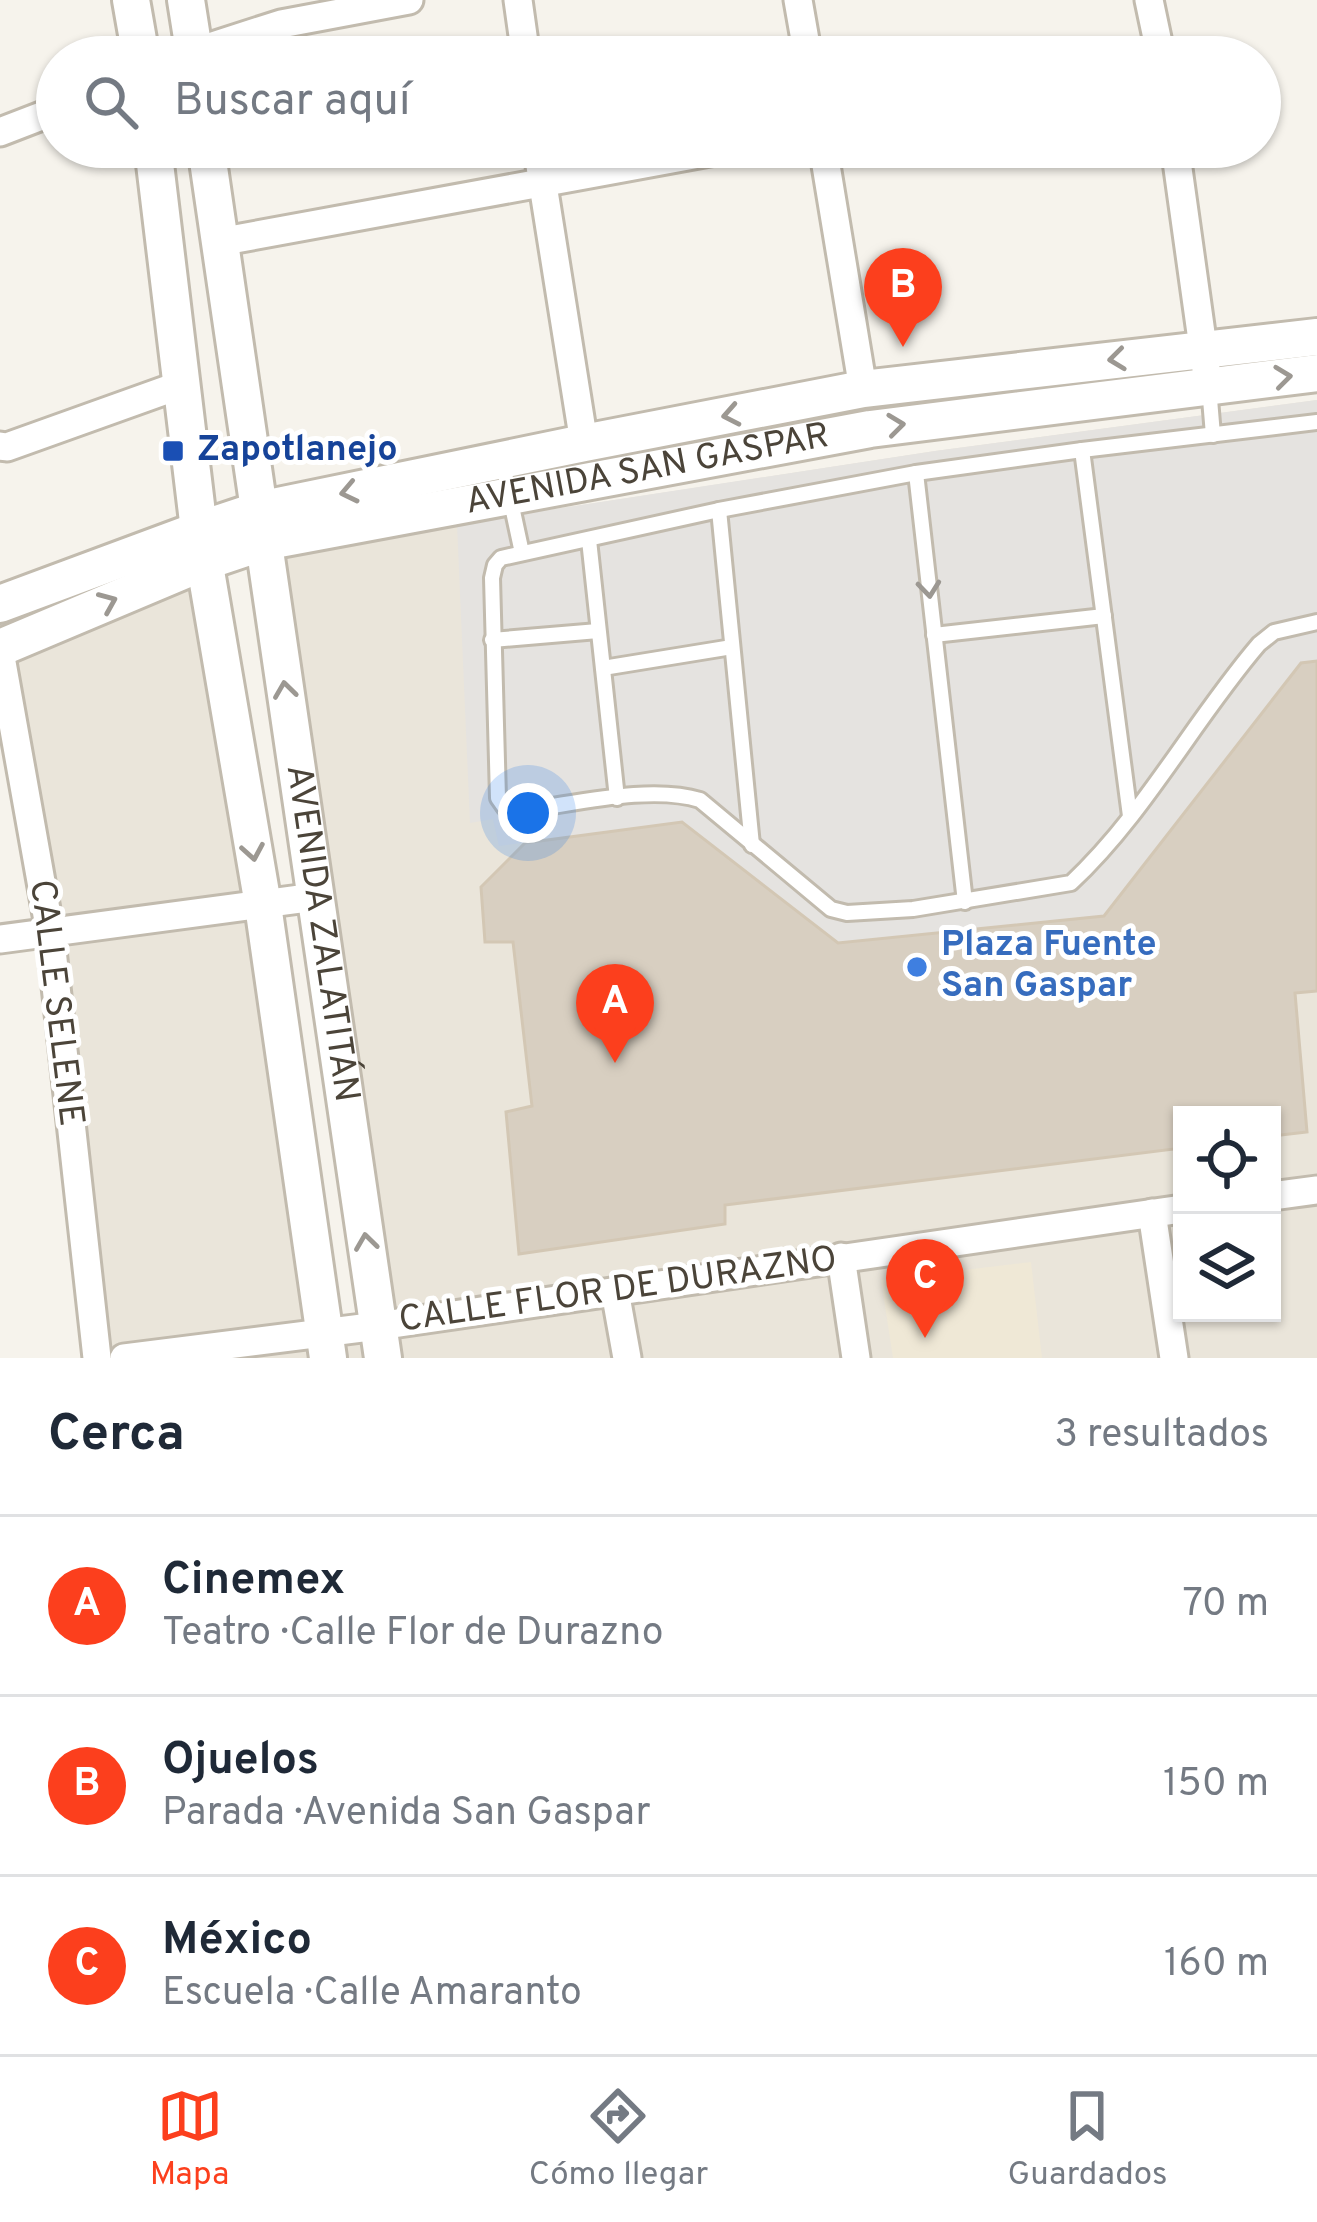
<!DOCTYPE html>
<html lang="es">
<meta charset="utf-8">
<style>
:root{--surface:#fff;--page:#f2f2f3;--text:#1f2937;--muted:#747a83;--line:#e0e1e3;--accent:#fc3f1d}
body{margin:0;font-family:Overpass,sans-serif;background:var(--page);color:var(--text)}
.controls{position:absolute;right:36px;bottom:36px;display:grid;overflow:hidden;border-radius:0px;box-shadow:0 3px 9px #0004}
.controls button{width:108px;height:108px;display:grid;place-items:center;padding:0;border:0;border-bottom:3px solid var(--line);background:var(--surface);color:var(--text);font:60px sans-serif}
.you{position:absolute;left:528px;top:813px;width:42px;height:42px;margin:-30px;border:9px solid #fff;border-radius:50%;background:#1a73e8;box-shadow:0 0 0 18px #1a73e833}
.badge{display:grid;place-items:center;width:78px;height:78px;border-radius:50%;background:var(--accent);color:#fff;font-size:39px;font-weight:700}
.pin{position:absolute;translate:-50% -99px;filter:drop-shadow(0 3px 6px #0008)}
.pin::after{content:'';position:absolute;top:63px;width:42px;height:36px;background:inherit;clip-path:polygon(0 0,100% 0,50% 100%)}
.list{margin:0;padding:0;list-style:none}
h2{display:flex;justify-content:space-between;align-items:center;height:156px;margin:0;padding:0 48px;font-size:51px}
h2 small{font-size:39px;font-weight:400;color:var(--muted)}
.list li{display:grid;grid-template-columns:78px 1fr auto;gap:36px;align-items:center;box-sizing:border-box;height:180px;padding:0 48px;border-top:3px solid var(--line)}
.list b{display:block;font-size:45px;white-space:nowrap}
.list p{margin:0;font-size:39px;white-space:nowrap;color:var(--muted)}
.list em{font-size:39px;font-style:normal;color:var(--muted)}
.icon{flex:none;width:66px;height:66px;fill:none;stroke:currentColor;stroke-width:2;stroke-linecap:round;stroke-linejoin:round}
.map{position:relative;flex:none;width:1317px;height:1358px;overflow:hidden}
.search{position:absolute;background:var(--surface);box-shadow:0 3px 9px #0004;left:36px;right:36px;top:36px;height:132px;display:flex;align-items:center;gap:30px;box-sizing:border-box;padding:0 42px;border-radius:66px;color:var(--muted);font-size:45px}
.sheet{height:696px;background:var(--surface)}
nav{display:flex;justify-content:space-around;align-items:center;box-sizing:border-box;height:168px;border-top:3px solid var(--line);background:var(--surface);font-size:33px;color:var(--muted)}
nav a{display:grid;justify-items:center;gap:6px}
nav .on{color:var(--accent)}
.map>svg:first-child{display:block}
.residential{fill:#eae5da;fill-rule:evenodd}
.education{fill:#efe8d6}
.parking{fill:#e5e3e0}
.building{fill:#d8cfc1;stroke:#d3c7b4;stroke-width:3}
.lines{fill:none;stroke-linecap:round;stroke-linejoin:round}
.service-casing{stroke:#c2bbae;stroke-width:20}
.minor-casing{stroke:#c2bbae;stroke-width:33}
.tertiary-casing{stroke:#c2bbae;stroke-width:42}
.service{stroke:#fff;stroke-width:14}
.minor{stroke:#fff;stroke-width:27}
.tertiary{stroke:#fff;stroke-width:36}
.oneway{stroke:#9c9892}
.transit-dot{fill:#1a4fb4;stroke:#fff;stroke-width:4.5}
.shop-dot{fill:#3f7fe0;stroke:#fff;stroke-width:4.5}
.labels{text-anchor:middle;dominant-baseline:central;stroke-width:10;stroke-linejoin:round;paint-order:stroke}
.transit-label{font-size:36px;font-weight:bold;fill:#164399;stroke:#fff;text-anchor:start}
.street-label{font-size:36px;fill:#4b4439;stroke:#fff}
.shop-label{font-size:36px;font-weight:bold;fill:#366cbe;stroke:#fff;text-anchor:start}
</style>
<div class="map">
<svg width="1317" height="1358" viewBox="0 0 1317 1358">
<rect width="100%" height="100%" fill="#f6f3ec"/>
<!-- residential -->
<g class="residential">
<path d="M 1317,400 L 1317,1358 L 871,1358 L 851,1251 L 384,1318 L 274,552 L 935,451 ZM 1182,1115 L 1272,1115 L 1272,1313 L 1182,1313 Z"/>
<path d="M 218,569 L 324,1339 L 831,1271 L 848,1358 L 113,1358 L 54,912 L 10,652 Z"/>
</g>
<!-- education -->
<path class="education" d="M 1031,1262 L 1042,1358 L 893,1358 L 881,1280 Z"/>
<!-- parking -->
<path class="parking" d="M 1317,400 L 1317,661 L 1301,663 L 1104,916 L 838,943 L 682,822 L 499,846 L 493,819 L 470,823 L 457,524 L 935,451 Z"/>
<!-- building -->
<path class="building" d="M 1317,661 L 1317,991 L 1295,993 L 1307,1132 L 1272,1136 L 1272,1115 L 1182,1115 L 1182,1148 L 725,1205 L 725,1224 L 519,1254 L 506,1112 L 532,1106 L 513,942 L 485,942 L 481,887 L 525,843 L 682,822 L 838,943 L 1104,916 L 1301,663 Z"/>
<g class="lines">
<defs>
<g id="service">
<path d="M 1209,387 L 1213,435"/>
<path d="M 1317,422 L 1082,450 L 916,473 L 719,510 L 501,558 L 495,565 L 492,578 L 498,798 L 505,808 L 518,811 C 571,805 649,784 700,800 L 831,909 L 847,913 L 913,909 L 1071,883 C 1145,814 1193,721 1259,644 L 1274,632 L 1317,622"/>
<path d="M 1082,450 L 1130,816"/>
<path d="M 502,460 L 522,553"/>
<path d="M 916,473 L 965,902"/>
<path d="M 719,510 L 752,845"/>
<path d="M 589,540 L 617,798"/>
<path d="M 934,635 L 1104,616"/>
<path d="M 492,640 L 598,631"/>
<path d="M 603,668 L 732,647"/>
</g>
<g id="minor">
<path d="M 518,0 L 526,57"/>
<path d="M 798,0 L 808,57"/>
<path d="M 1149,0 L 1161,57"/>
<path d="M 194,52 L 281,24 L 409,0"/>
<path d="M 0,132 L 57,110"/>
<path d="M 537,147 L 584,443"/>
<path d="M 823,147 L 863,389"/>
<path d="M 1175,147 L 1206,369"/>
<path d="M 219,242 L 737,147"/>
<path d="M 0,446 L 7,447 L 183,384"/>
<path d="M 0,651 L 50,932 L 97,1358"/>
<path d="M 0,939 L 315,897"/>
<path d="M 1272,1196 L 1317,1190"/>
<path d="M 1152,1213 L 1174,1358"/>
<path d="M 841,1257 L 856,1358"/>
<path d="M 615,1291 L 627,1358"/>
<path d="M 124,1358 L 378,1326 L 1182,1209"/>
</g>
<g id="tertiary">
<path d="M 131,0 L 141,57"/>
<path d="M 186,0 L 195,57"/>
<path d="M 153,147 L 199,530 L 263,905 L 328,1358"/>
<path id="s1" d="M 206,147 L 383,1358"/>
<path d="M 0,604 L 199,530 L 259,510 L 584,443 L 863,389 L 1317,337"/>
<path id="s2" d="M 0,648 L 204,562 L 263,542 L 870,429 L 1317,373"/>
</g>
</defs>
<!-- service casing -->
<use href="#service" class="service-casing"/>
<!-- minor casing -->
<use href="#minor" class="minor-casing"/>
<!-- tertiary casing -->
<use href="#tertiary" class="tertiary-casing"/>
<!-- service -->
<use href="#service" class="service"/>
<!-- minor -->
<use href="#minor" class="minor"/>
<!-- tertiary -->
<use href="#tertiary" class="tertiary"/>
</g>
<!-- one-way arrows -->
<defs><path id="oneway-chevron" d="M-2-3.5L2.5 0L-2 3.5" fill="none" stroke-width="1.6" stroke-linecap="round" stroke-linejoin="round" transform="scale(3)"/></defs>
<g class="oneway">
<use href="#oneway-chevron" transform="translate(1117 359) rotate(173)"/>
<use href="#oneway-chevron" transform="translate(1283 377) rotate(-7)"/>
<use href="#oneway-chevron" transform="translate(731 415) rotate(169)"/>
<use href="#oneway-chevron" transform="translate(896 425) rotate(-7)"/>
<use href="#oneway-chevron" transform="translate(349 492) rotate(168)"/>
<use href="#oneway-chevron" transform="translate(929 589) rotate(84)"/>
<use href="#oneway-chevron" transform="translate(108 602) rotate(-23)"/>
<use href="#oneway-chevron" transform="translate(285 690) rotate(-98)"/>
<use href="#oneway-chevron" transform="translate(253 852) rotate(80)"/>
<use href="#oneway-chevron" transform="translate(366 1242) rotate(-98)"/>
</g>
<!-- markers -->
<rect class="transit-dot" x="161" y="439" width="24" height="24" rx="6"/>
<circle class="shop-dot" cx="917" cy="967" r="12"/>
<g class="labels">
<!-- transit labels -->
<g class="transit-label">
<text x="197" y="451">Zapotlanejo</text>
</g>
<!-- street labels -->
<g class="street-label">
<text stroke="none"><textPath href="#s2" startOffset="675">AVENIDA SAN GASPAR</textPath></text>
<text stroke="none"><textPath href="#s1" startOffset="795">AVENIDA ZALATITÁN</textPath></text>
<text transform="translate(55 1003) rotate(83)">CALLE SELENE</text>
<text transform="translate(618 1291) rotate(-8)">CALLE FLOR DE DURAZNO</text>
</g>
<!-- shop labels -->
<g class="shop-label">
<text x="941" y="946">Plaza Fuente<tspan x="941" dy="41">San Gaspar</tspan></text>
</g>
</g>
</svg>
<div class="controls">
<button><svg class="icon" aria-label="locate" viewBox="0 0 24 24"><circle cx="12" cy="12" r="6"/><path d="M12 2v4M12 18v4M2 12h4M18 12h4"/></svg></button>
<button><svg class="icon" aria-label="layers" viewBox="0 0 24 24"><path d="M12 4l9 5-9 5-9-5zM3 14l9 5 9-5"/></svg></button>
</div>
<div class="you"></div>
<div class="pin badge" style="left:615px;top:1063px">A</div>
<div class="pin badge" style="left:903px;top:347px">B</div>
<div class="pin badge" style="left:925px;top:1338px">C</div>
<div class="search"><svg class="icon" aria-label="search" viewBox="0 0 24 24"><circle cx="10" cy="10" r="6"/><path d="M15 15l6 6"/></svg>Buscar aquí</div>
</div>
<section class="sheet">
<h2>Cerca<small>3 resultados</small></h2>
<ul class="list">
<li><span class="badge">A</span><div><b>Cinemex</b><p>Teatro · Calle Flor de Durazno</p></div><em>70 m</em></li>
<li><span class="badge">B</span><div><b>Ojuelos</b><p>Parada · Avenida San Gaspar</p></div><em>150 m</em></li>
<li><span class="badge">C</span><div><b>México</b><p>Escuela · Calle Amaranto</p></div><em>160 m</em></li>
</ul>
</section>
<nav>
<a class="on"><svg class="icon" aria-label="map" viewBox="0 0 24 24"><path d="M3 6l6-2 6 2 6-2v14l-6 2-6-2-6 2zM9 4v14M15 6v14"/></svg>Mapa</a>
<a><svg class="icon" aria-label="directions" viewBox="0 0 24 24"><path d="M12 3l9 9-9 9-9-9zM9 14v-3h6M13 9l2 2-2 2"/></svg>Cómo llegar</a>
<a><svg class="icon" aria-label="saved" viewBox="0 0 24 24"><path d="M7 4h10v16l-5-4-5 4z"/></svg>Guardados</a>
</nav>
